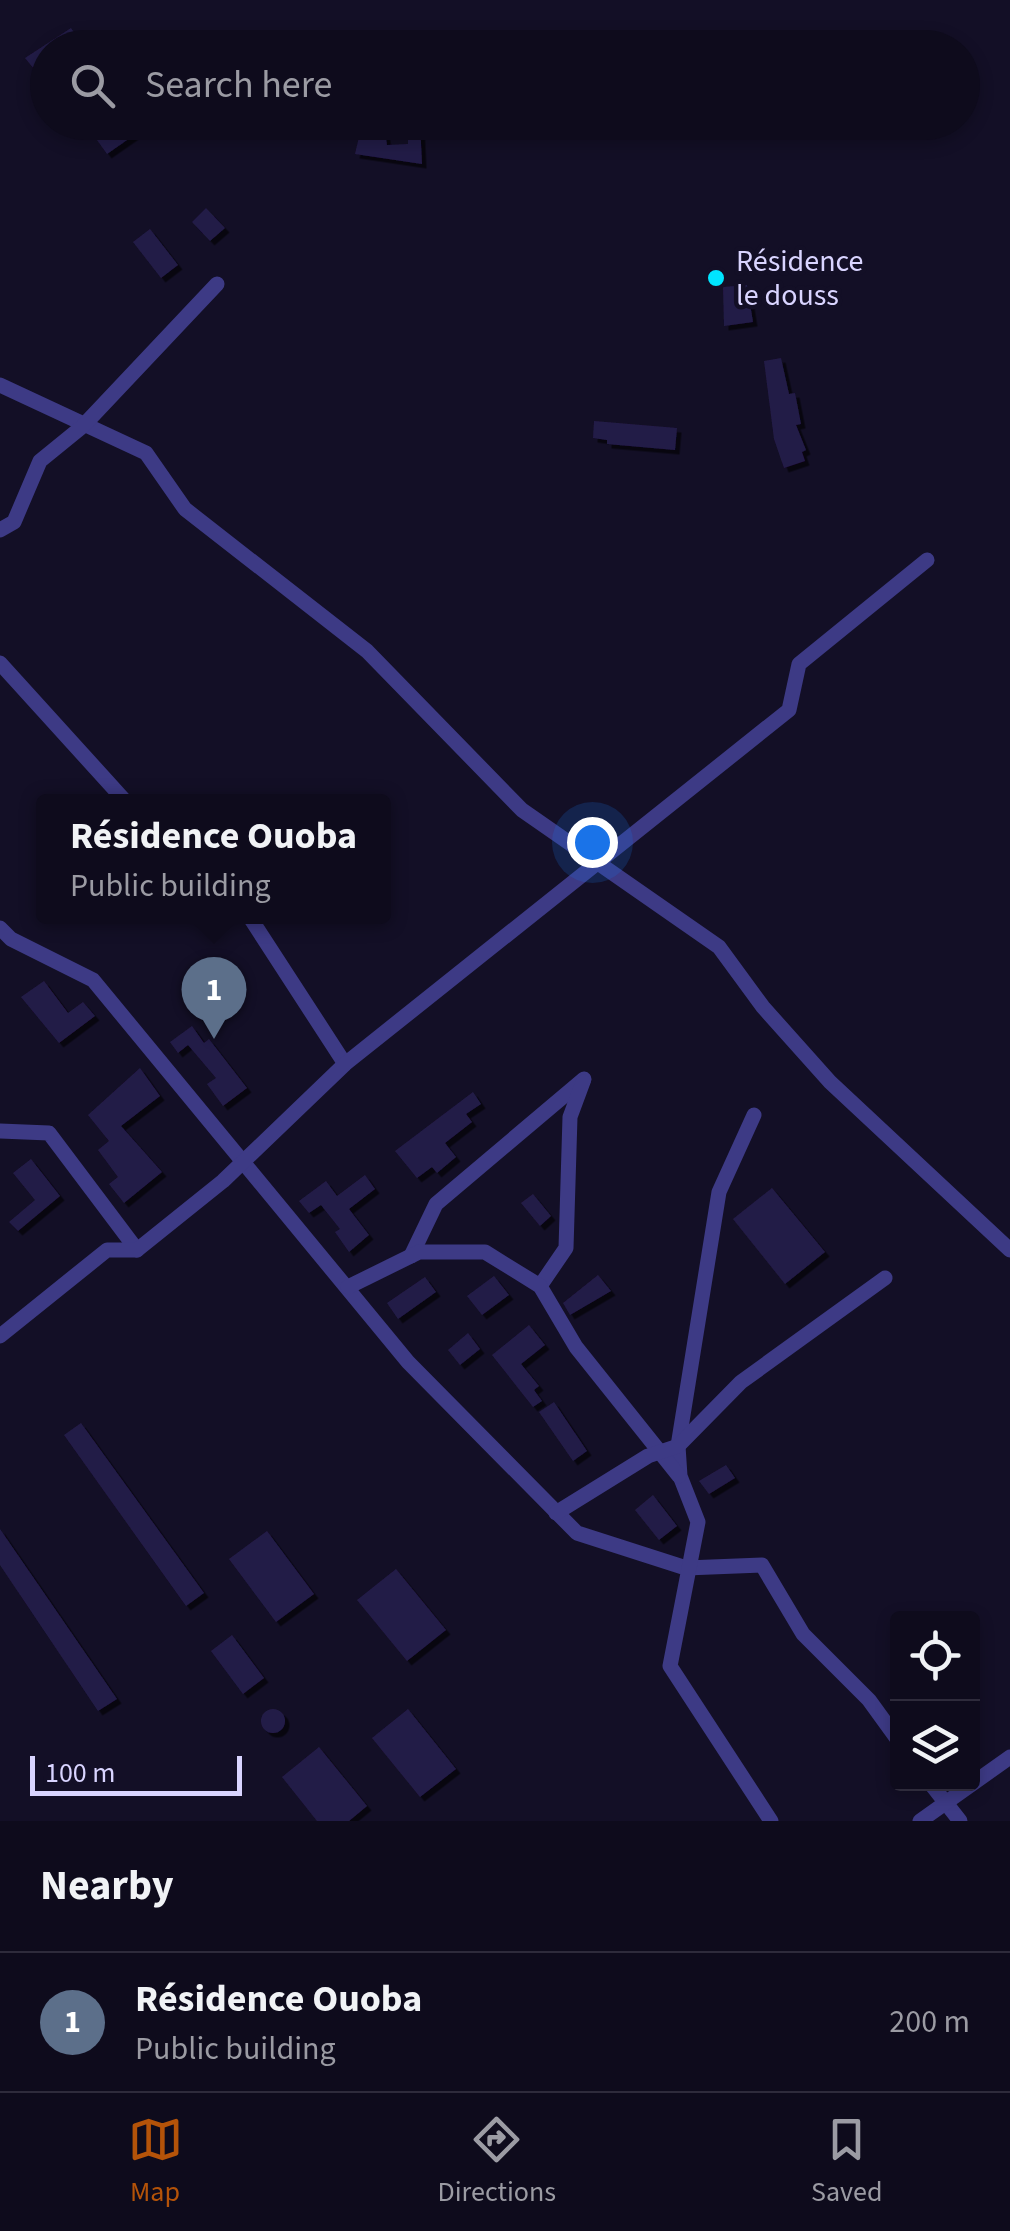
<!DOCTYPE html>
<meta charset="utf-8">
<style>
:root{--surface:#0e0b1c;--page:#171425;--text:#f1f3f6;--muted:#9b9ba3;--line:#2e2b3b;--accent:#b45309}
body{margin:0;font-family:"Source Sans 3",sans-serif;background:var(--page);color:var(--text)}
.controls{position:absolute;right:30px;bottom:30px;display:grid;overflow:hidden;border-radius:10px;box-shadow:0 5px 15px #0003}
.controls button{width:90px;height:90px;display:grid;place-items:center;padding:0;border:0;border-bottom:2px solid var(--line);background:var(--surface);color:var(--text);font:50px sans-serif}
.scale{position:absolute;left:30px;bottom:25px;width:212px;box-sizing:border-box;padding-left:10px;border:5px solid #d9d4ff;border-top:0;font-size:28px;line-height:35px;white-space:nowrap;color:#d9d4ff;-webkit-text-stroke:8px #130f26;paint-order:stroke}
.you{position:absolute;left:592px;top:842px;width:35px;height:35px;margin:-25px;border:8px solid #fff;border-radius:50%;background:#1a73e8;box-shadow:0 0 0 15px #1a73e833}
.badge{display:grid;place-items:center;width:65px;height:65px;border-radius:50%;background:var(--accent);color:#fff;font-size:32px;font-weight:700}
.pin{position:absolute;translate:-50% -82px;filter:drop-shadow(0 2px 5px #0008)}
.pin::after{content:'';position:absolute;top:52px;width:35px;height:30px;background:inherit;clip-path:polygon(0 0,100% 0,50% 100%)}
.popup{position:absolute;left:36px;top:794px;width:355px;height:130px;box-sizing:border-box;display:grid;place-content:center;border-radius:10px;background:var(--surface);filter:drop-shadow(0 2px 8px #0005);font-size:32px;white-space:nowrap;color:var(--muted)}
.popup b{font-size:38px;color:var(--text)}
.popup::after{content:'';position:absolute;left:50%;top:100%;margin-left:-20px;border:20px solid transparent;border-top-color:var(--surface)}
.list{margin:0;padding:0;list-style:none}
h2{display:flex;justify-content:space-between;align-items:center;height:130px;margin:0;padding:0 40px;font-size:42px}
h2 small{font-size:32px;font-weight:400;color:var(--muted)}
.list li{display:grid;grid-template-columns:65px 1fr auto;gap:30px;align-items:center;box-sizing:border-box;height:140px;padding:0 40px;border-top:2px solid var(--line)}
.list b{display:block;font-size:38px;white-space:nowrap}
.list p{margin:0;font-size:32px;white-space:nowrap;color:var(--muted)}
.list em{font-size:32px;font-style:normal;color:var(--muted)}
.icon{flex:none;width:55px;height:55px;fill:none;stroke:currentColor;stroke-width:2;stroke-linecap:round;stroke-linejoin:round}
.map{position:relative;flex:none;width:1010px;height:1821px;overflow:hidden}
.search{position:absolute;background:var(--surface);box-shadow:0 5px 15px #0003;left:30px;right:30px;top:30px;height:110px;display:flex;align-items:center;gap:25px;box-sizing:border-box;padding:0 35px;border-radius:55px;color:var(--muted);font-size:38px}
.sheet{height:270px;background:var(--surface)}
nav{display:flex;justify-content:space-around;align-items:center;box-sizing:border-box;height:140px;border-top:2px solid var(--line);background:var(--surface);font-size:28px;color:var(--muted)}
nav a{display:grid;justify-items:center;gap:5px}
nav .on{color:var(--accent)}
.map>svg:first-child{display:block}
.building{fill:#241b47;filter:url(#shadow)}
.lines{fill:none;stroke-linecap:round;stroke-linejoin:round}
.minor{stroke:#3d3a85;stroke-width:15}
.poi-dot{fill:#00e5ff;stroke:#130f26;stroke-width:4}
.labels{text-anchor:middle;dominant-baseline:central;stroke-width:9;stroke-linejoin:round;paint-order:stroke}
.poi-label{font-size:30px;fill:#d9d4ff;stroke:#130f26;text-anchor:start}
</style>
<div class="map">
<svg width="1010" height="1821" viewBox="0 0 1010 1821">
<defs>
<filter id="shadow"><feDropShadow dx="4.5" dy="4.5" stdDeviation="0" flood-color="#0009"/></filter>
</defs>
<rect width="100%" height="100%" fill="#130f26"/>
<!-- building -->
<g class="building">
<path d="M 71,28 L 85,48 L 44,48 L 48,86 L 25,58 Z"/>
<path d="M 84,122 L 134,122 L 140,131 L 107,154 Z"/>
<path d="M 408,122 L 420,122 L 422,164 L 355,154 L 362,124 L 376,126 L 375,132 L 385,131 L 387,145 L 408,144 Z"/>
<path d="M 206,208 L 225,228 L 210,241 L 192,222 Z"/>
<path d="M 150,229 L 178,265 L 161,278 L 133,242 Z"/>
<path d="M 747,285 L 753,322 L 724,326 L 723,287 Z"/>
<path d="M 781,358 L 789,394 L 795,393 L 801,424 L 796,425 L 806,450 L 802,452 L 805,461 L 784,468 L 774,439 L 764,361 Z"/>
<path d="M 594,421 L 677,428 L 675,450 L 607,444 L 607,440 L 593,438 Z"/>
<path d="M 44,981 L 68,1013 L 83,1002 L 95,1016 L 59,1043 L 21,997 Z"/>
<path d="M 192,1026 L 204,1043 L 209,1039 L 247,1088 L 223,1106 L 207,1084 L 216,1078 L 188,1045 L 178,1053 L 170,1042 Z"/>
<path d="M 140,1068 L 160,1096 L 121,1126 L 162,1172 L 124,1203 L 109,1184 L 118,1177 L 98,1150 L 109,1141 L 88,1115 Z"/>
<path d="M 473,1092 L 481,1104 L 466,1114 L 472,1122 L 445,1143 L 456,1157 L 437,1173 L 432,1167 L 417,1178 L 395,1151 Z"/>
<path d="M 31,1159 L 60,1196 L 18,1231 L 9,1222 L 35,1200 L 13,1173 Z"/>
<path d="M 365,1175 L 375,1189 L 349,1209 L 369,1235 L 349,1252 L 335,1232 L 340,1229 L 321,1205 L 309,1213 L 299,1201 L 326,1181 L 337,1196 Z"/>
<path d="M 772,1188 L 825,1252 L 785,1284 L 733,1219 Z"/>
<path d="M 533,1194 L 551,1216 L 540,1226 L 521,1203 Z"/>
<path d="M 598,1275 L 611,1291 L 570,1315 L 563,1303 Z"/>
<path d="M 494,1276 L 509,1295 L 482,1315 L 467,1296 Z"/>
<path d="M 425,1277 L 436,1292 L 398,1319 L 387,1303 Z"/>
<path d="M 529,1325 L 545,1345 L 521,1364 L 539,1386 L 534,1390 L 542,1401 L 533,1407 L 492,1355 Z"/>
<path d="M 468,1333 L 480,1349 L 460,1365 L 448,1350 Z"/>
<path d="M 554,1402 L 587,1451 L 573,1461 L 539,1412 Z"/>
<path d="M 81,1423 L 204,1593 L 186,1606 L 64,1435 Z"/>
<path d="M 726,1465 L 735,1478 L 709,1494 L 699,1481 Z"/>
<path d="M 653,1495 L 677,1526 L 659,1540 L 635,1510 Z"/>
<path d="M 0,1529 L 117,1699 L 98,1711 L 0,1565 Z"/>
<path d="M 267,1531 L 314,1594 L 276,1622 L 229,1559 Z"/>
<path d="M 396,1569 L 446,1630 L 407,1661 L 357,1600 Z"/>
<path d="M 232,1635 L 264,1678 L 243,1694 L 211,1651 Z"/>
<path d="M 408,1709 L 456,1769 L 420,1797 L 372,1738 Z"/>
<circle cx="273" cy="1721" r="12"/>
<path d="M 319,1747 L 367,1806 L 349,1821 L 317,1821 L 282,1777 Z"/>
</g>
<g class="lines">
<!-- minor -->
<g class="minor">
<path d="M 0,385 L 146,453 L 185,509 L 367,651 L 522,810 L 719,947 L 763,1007 L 830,1082 L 1010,1250"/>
<path d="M 0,530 L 14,522 L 40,461 L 83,426 L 217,284"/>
<path d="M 0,663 L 126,802"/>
<path d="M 249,916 L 345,1064"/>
<path d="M 0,928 L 11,939 L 93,980 L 408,1362 L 577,1533 L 686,1568 L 762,1565 L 803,1634 L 869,1700 L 898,1740"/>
<path d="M 754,1115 L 719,1192 L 678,1446 L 680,1476 L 698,1522 L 670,1666 L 771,1821"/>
<path d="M 0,1131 L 49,1133 L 137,1250"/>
<path d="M 411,1256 L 436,1204 L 584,1079"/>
<path d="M 540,1286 L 566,1248 L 570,1117 L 583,1082"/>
<path d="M 348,1287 L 419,1252 L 485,1252 L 540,1286 L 576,1347 L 679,1476"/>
<path d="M 0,1336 L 107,1250 L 137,1250 L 223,1181 L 345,1064 L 789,710 L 799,664 L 927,560"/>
<path d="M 556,1513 L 648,1456 L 678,1446 L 741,1382 L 885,1278"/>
<path d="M 931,1784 L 960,1821"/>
<path d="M 920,1821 L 1010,1757"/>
</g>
</g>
<!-- markers -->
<circle class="poi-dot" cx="716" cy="278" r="10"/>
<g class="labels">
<!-- poi labels -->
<g class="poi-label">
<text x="736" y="261">Résidence<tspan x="736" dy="34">le douss</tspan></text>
</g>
</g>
</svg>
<div class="controls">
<button><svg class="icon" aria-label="locate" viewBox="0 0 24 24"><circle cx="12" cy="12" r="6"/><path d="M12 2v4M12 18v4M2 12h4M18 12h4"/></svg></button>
<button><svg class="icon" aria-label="layers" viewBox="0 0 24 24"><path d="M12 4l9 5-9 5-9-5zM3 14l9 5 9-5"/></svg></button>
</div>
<div class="scale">100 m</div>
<div class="you"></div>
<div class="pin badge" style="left:214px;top:1039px;background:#5c6f8a">1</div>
<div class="popup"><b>Résidence Ouoba</b>Public building</div>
<div class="search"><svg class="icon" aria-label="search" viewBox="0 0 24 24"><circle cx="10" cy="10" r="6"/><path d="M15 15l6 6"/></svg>Search here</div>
</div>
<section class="sheet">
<h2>Nearby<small></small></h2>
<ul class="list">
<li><span class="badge" style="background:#5c6f8a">1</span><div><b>Résidence Ouoba</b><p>Public building</p></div><em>200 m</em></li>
</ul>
</section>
<nav>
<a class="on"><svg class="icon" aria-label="map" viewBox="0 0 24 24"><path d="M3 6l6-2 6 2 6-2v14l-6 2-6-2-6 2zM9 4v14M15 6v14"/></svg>Map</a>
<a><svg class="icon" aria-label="directions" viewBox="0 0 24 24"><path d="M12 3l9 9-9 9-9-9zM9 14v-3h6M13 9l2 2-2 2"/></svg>Directions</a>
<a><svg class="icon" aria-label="saved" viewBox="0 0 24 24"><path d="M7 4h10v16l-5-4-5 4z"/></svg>Saved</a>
</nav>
